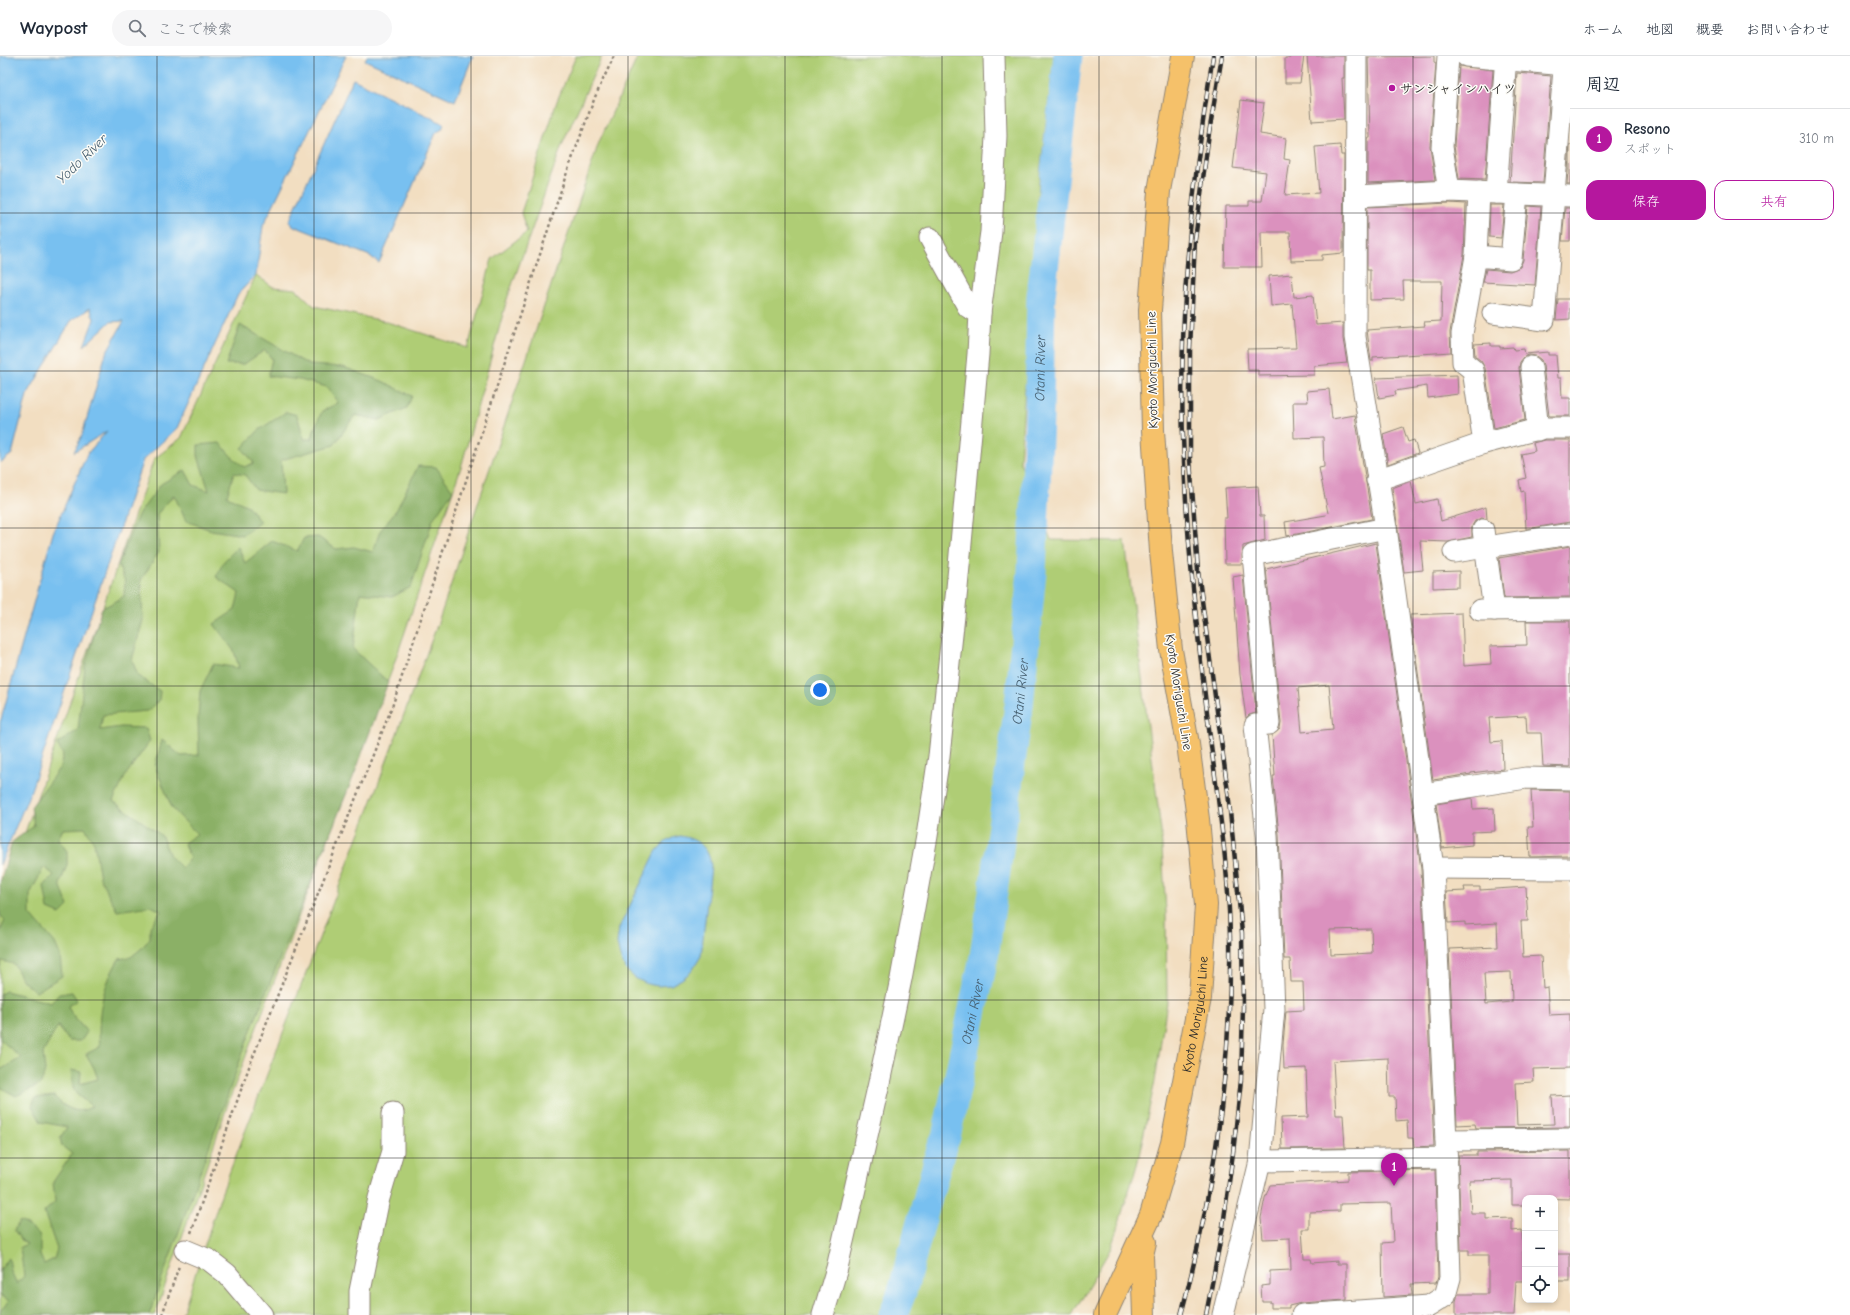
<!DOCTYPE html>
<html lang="ja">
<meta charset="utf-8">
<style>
:root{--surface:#fff;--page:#f6f6f7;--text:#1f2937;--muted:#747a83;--line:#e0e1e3;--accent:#b5179e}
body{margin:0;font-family:"Comic Neue","Klee One",sans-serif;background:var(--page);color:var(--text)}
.controls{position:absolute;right:12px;bottom:12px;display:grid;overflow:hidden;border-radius:8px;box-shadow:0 2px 6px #0003}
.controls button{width:36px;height:36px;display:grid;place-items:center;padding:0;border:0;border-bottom:1px solid var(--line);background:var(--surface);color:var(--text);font:20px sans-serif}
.you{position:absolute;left:820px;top:634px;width:14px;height:14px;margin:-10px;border:3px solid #fff;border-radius:50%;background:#1a73e8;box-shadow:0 0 0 6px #1a73e833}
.badge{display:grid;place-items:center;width:26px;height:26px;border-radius:50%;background:var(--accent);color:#fff;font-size:13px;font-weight:700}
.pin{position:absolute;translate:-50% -33px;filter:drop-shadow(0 1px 2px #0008)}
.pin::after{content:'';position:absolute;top:21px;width:14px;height:12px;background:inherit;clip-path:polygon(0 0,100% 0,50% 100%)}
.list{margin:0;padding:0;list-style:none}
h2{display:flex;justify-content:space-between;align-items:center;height:52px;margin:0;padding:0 16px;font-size:17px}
h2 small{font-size:13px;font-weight:400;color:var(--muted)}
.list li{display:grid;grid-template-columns:26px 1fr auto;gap:12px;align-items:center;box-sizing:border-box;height:60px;padding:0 16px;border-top:1px solid var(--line)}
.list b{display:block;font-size:15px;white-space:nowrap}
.list p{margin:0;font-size:13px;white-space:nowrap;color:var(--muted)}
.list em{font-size:13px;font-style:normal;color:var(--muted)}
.actions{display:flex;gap:8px;padding:12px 16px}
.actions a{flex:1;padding:9px 0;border:1px solid var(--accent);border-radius:12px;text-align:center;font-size:14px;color:var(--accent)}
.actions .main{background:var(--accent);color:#fff}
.icon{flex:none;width:22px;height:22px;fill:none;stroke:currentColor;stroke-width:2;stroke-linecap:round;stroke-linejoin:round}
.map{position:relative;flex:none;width:1570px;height:1259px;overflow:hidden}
header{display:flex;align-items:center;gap:24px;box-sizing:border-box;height:56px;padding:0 20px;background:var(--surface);border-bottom:1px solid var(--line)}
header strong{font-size:19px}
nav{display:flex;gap:22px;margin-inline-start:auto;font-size:14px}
.search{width:280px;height:36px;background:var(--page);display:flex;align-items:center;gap:10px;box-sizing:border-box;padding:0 14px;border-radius:22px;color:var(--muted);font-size:15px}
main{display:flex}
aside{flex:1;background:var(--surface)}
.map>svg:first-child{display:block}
.green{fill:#afcd75;stroke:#6d7c50}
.forest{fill:#8bb066;stroke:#5b6e48}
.water{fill:#78c0f0;stroke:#52768e}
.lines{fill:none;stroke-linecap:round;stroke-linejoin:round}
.river{stroke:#78c0f0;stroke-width:29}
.building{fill:#db91be;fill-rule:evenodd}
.minor-casing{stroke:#8e8476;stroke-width:23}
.major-casing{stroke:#8e8476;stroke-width:24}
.path{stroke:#8e8476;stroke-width:2.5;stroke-dasharray:3 3;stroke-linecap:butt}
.minor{stroke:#fff;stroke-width:21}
.major{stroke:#f5c16b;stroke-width:22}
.rail-casing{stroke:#2b2b2b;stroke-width:4.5}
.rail{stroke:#fdfcf7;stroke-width:3;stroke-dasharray:9;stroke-linecap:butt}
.grid{fill:none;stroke:#2b2b2b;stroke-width:1;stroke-opacity:0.55}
.poi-dot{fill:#b5179e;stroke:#fdfcf7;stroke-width:1.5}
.labels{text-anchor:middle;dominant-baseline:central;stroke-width:3;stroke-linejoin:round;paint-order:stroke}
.poi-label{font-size:13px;font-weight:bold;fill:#2b2b2b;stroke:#fdfcf7;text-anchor:start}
.street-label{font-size:13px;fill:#2b2b2b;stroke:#fdfcf7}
.water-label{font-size:14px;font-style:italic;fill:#465f70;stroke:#fdfcf7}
</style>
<header>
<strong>Waypost</strong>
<div class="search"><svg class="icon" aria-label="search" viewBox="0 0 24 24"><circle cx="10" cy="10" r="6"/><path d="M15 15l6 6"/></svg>ここで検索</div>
<nav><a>ホーム</a><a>地図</a><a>概要</a><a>お問い合わせ</a></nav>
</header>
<main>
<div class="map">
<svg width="1570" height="1259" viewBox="0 0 1570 1259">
<rect width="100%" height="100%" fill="#fdfcf7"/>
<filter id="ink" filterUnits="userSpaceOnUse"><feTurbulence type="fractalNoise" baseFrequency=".025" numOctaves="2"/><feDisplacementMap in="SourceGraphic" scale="8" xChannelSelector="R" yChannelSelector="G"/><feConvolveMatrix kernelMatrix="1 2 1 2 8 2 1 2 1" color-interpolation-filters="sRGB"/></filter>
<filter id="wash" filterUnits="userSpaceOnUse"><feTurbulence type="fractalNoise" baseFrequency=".012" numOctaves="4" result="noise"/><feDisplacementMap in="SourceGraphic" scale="16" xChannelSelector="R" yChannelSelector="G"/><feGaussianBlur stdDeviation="0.9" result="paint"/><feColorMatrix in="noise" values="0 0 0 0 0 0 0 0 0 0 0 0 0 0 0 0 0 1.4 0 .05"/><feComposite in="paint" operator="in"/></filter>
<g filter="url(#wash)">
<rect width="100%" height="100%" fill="#f2dec1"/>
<!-- green -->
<g class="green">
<path d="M 576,0 L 602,0 L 562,89 L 507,243 L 462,408 L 392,614 L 230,1042 L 155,1259 L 0,1259 L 0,849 L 154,403 L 181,382 L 256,219 L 273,231 L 296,233 L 314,250 L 384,265 L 468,292 L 492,203 L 527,176 L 521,157 L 557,45 Z"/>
<path d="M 638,0 L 1054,0 L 1039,126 L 1020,406 L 1051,484 L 1125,485 L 1161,775 L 1166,856 L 1167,946 L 1155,1025 L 1137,1109 L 1111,1192 L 1072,1259 L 182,1259 L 222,1136 L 373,742 L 439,564 L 599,86 Z"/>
</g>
<!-- forest -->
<g class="forest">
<path d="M 240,269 L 309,309 L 343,311 L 382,325 L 412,340 L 407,352 L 379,364 L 355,359 L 334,389 L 281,404 L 283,438 L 256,434 L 245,419 L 234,417 L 227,440 L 248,450 L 260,466 L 243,479 L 211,474 L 186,465 L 174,439 L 157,458 L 159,496 L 141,524 L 143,564 L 132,604 L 138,620 L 160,635 L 159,645 L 147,655 L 103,659 L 100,674 L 121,671 L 146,672 L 150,685 L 127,717 L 113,745 L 161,779 L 170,800 L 182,812 L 190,802 L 184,787 L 197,778 L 172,752 L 155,710 L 162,684 L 181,700 L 199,699 L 198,663 L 200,635 L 213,608 L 239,612 L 234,595 L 214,568 L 235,554 L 239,537 L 216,521 L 224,505 L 238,491 L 245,507 L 272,485 L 297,495 L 304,482 L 318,481 L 336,493 L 354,491 L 373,496 L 380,475 L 397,453 L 418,410 L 436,411 L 453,435 L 433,463 L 411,531 L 392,541 L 360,537 L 353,593 L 388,626 L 356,714 L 251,974 L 149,1259 L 0,1259 L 0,1255 L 9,1245 L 0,1239 L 0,1214 L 9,1202 L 11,1215 L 17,1228 L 24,1220 L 20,1191 L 27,1188 L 21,1184 L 14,1174 L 20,1165 L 29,1170 L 40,1180 L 40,1199 L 44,1208 L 54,1203 L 57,1193 L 44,1156 L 55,1146 L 53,1126 L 72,1098 L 62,1090 L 60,1082 L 67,1071 L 41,1066 L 32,1050 L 35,1042 L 54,1040 C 64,1052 79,1060 92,1050 C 73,1036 73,1039 71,1014 L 81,1016 L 80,1028 L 98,1023 L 94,1012 L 86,998 L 100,991 C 97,959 102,931 119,903 L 131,901 L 142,892 L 150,882 L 150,871 L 161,855 L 151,850 L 117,855 L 100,822 L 94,786 L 85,772 L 63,773 L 58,783 L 67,795 L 67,809 L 60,828 L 68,850 L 60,858 L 48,853 L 44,830 L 54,819 L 44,811 L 30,838 L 30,858 L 55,887 L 60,899 L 62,920 L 36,936 L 23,925 L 14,908 L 2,905 L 0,911 L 0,876 L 5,864 L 0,859 L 0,827 L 12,786 L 34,770 L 31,751 L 60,711 L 63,699 L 57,688 L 78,674 L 85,610 L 102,552 L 113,547 L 124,540 L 125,525 L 118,509 L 138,459 L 161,428 L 185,414 L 193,429 L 209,435 L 198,400 L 198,389 L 220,387 L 231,400 L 244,411 L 254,407 L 242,392 L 259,374 L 286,356 L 297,359 L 304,383 L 312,383 L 314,374 L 322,355 L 338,347 L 327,331 L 300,324 L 268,320 L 272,303 L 265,294 L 244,308 L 226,308 Z"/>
<path d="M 6,935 L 51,947 L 59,938 L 72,936 L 77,944 L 68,950 L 72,959 L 87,976 L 81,985 L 69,985 L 58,970 L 43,997 L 45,1015 L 41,1028 L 16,1040 L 0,1031 L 0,1014 L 21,1002 L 0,983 L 0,938 Z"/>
</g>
<!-- water -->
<g class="water">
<path d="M 0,0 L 346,0 L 263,170 L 256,219 L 238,238 L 177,372 L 143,404 L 31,734 L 0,809 L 0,667 L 53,477 L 87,398 L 107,375 L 74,396 L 82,379 L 106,297 L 124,265 L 110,266 L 84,290 L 94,263 L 90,252 L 71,265 L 27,339 L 12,398 L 0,407 Z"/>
<path d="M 367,0 L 473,0 L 455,45 L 365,4 Z"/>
<path d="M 353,23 L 444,68 L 442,73 L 436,77 L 379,207 L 370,200 L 294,170 L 289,166 Z"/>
<path d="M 680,780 C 698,783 710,792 711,811 L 701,900 L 692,915 L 682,923 L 671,929 L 658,930 L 647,928 L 635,922 L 625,913 L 620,901 L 617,887 L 619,872 L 656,796 C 663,787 669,782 680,780 Z"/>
</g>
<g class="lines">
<!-- river -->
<path class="river" id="s1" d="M 893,1259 L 902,1236 L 942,1090 L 946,1081 L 984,901 L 1019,649 L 1032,515 L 1039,362 L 1041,241 L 1068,0"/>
</g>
<g id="blocks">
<!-- building -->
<g class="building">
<path d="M 1290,0 L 1304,0 L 1300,27 L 1285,27 L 1285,2 L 1290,2 Z"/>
<path d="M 1307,0 L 1344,0 L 1344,22 L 1342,22 L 1344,63 L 1312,65 Z"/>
<path d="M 1434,0 L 1434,6 L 1436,7 L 1430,90 L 1435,124 L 1368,127 L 1368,82 L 1370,82 L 1368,1 Z"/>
<path d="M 1459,10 L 1493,14 L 1485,124 L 1459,123 L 1454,90 Z"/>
<path d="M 1517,17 L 1551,20 L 1543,127 L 1510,126 Z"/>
<path d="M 1241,44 L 1264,47 L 1260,78 L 1286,82 L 1284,103 L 1290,104 L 1285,139 L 1319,137 L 1315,91 L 1340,89 L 1341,99 L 1344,99 L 1343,197 L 1322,199 L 1322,204 L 1291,205 L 1290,176 L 1261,176 L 1262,211 L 1224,211 L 1226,150 L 1249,150 L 1249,145 L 1262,145 L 1266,116 L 1233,112 Z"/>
<path d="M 1570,88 L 1570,128 L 1567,128 Z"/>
<path d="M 1449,147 L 1466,148 L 1464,199 L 1450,276 L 1451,296 L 1373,301 L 1373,305 L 1371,305 L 1367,274 L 1425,270 L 1424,266 L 1441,265 L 1442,225 L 1403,225 L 1404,243 L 1370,244 L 1370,214 L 1367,214 L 1367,151 Z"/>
<path d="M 1490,149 L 1504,149 L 1501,182 L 1489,181 Z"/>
<path d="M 1528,150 L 1541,151 L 1535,229 L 1483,226 L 1486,213 L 1510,215 L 1520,211 L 1523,204 Z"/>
<path d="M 1565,152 L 1570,152 L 1570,185 L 1562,185 Z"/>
<path d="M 1292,218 L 1294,241 L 1313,239 L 1316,269 L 1343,267 L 1343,283 L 1347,307 L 1314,310 L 1314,319 L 1258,320 L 1258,314 L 1248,314 L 1247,293 L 1296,292 L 1292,248 L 1271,250 L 1269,220 Z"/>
<path d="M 1558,243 L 1570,243 L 1570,263 L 1556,264 Z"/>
<path d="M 1491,287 L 1491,290 L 1500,290 L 1500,292 L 1513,291 L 1514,294 L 1524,293 L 1525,298 L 1548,296 L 1548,299 L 1556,299 L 1558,322 L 1561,322 L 1562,342 L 1570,342 L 1570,360 L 1549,360 L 1543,309 L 1541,304 L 1536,300 L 1529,299 L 1524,301 L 1520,306 L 1519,312 L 1525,364 L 1494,372 L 1485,312 L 1481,305 L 1475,300 L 1474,288 Z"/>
<path d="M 1457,319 L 1458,338 L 1428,342 L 1427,330 L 1395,335 L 1396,339 L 1379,342 L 1376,322 Z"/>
<path d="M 1329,333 L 1332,363 L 1355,359 L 1372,463 L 1287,480 L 1285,466 L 1326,459 L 1328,457 L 1319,412 L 1324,411 L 1323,381 L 1294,382 L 1293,346 L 1308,346 L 1307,335 Z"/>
<path d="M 1403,371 L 1408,386 L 1414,384 L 1418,397 L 1388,408 L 1383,378 Z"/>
<path d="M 1544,384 L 1570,384 L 1570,466 L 1526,473 L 1524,435 L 1521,436 L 1519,424 L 1526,422 L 1521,398 L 1535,395 L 1533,387 Z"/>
<path d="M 1411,425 L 1416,448 L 1437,443 L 1441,465 L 1486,451 L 1487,463 L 1481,462 L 1475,465 L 1472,470 L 1472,481 L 1448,486 L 1420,485 L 1423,514 L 1404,516 L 1392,432 Z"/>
<path d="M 1258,430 L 1260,460 L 1264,460 L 1265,484 L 1243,490 L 1242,508 L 1225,508 L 1224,462 L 1227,462 L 1225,432 Z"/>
<path d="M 1376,487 L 1421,813 L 1434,1090 L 1414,1091 L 1413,1082 L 1408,1082 L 1407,1064 L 1396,1065 L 1395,1041 L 1389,1041 L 1388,1002 L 1333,1005 L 1336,1059 L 1343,1059 L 1345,1092 L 1282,1093 L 1281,1062 L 1308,1061 L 1306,1012 L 1284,1013 L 1283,988 L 1286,955 L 1304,954 L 1303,926 L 1291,926 L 1290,903 L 1284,903 L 1279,778 L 1273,720 L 1275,720 L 1272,679 L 1280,673 L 1281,667 L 1266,513 ZM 1329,629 L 1333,673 L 1302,676 L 1298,632 ZM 1371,873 L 1372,897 L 1331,899 L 1330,874 Z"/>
<path d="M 1570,490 L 1570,541 L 1504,542 L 1499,502 Z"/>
<path d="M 1459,515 L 1459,531 L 1433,532 L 1433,516 Z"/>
<path d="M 1243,519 L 1256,657 L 1249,659 L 1246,662 L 1240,619 L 1233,521 Z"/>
<path d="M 1462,557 L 1464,610 L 1491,608 L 1490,590 L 1527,589 L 1526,565 L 1570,565 L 1570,711 L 1543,710 L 1541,677 L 1527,677 L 1526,660 L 1489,662 L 1491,686 L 1502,685 L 1503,713 L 1471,717 L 1471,718 L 1433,724 L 1410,559 Z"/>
<path d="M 1531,734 L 1570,735 L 1570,800 L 1530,801 L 1528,771 L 1533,771 Z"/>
<path d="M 1472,742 L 1473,753 L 1494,752 L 1495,775 L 1472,776 L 1472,789 L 1442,792 L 1436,748 Z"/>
<path d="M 1464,831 L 1480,831 L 1480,834 L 1526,831 L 1528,865 L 1521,865 L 1523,901 L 1541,900 L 1543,932 L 1547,931 L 1549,959 L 1570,958 L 1570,1012 L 1533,1013 L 1534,1026 L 1515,1027 L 1517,1069 L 1554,1068 L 1552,1040 L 1570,1039 L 1570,1071 L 1476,1072 L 1475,1068 L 1457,1069 L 1449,893 L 1498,891 L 1497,867 L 1465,869 L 1465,866 L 1448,867 L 1446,836 L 1465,835 ZM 1511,916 L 1512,946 L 1486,948 L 1484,917 Z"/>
<path d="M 1570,1095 L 1570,1143 L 1525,1142 L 1525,1149 L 1512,1149 L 1512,1124 L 1469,1125 L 1471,1157 L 1486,1157 L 1486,1163 L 1512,1162 L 1512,1175 L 1522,1174 L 1524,1225 L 1516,1225 L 1514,1259 L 1456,1259 L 1456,1245 L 1458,1238 L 1488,1238 L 1488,1199 L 1469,1199 L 1469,1194 L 1461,1194 L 1458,1099 L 1477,1099 L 1477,1096 Z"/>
<path d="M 1435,1114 L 1438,1221 L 1436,1227 L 1411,1228 L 1412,1239 L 1383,1241 L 1382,1187 L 1393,1186 L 1391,1147 L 1340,1148 L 1340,1155 L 1309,1156 L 1309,1173 L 1302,1173 L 1304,1203 L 1311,1203 L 1312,1207 L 1337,1205 L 1337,1208 L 1346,1208 L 1346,1244 L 1301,1247 L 1289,1250 L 1289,1252 L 1271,1252 L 1271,1246 L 1262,1246 L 1261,1230 L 1270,1229 L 1270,1215 L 1291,1214 L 1290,1182 L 1263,1183 L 1261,1162 L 1265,1142 L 1270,1129 L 1348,1124 L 1348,1116 Z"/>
<rect x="1555" y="1198" width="15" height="27"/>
</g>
</g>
</g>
<g filter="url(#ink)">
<use href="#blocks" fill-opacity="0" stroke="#8e8476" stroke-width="1"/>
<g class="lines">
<defs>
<g id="minor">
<path d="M 1448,0 L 1442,91 L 1449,135"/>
<path d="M 1466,0 L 1565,9"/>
<path d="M 1496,137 L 1506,0"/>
<path d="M 1357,140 L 1449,135 L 1570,140"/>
<path d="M 930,182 L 968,251 L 980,257"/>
<path d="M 1476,200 L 1479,136"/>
<path d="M 1493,257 L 1544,264 L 1565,0"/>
<path d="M 1531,311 L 1538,374"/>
<path d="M 1484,387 L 1473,314 L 1463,306 L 1462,278 L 1476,200 L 1511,203 L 1517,138"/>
<path d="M 1377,424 L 1484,387 L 1542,372 L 1570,372"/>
<path d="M 1483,474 L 1494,554"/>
<path d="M 1454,496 L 1570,478"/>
<path d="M 1480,554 L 1570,553"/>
<path d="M 1423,738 L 1526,722 L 1570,723"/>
<path d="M 1433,812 L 1570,813"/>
<path d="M 1446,1084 L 1570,1083"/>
<path d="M 1260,1105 L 1447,1102"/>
<path d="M 185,1194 L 209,1204 L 227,1218 L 262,1259"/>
<path d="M 360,1259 L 360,1235 L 379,1142 L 393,1095 L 393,1057"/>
<path d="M 823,1259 L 837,1212 L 879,1027 L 901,923 L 927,780 L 939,700 L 957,532 L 978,298 L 980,257 L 991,176 L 996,80 L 994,0"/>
<path d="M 1223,1259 L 1260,1105 L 1274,953 L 1267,779 L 1255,669 L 1269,668 L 1253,499 L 1386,472"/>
<path d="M 1302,1259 L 1429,1250 L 1445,1240 L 1450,1222 L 1446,1084 L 1433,812 L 1386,472 L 1355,281 L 1356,0"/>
</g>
<g id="major">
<path id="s2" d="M 1105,1259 L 1151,1159 L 1172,1087 L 1200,942 L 1206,849 L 1198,763 L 1188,688 L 1171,594 L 1161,496 L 1153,374 L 1150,254 L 1159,135 L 1183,0"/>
<path d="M 1144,1259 L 1142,1199 L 1145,1186"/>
</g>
</defs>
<!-- minor casing -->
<use href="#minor" class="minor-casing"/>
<!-- major casing -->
<use href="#major" class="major-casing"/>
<!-- path -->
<g class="path">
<path d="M 191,1177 L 249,1011 L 392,651 L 565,122 L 595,41 L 614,0"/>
<path d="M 162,1259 L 179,1210"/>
</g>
<!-- minor -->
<use href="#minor" class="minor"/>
<!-- major -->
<use href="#major" class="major"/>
<defs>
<g id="rail">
<path d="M 1181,1259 C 1214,1136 1232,1009 1230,881 C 1229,820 1220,758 1212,697 C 1200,600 1188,504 1184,406 C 1177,269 1191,134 1213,0"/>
<path d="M 1206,1259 L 1223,1170 L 1233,1097 L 1241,1024 L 1243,951 L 1242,877 L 1235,804 L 1228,736 L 1198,515 L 1190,403 L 1190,293 L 1195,184 L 1209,77 L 1222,0"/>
</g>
</defs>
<!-- rail casing -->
<use href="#rail" class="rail-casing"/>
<!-- rail -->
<use href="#rail" class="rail"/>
</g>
</g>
<!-- grid -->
<path class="grid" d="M 157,0 L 157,1259M 314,0 L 314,1259M 471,0 L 471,1259M 628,0 L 628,1259M 785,0 L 785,1259M 942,0 L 942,1259M 1099,0 L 1099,1259M 1256,0 L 1256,1259M 1413,0 L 1413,1259M 0,157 L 1570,157M 0,315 L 1570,315M 0,472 L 1570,472M 0,630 L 1570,630M 0,787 L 1570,787M 0,944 L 1570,944M 0,1102 L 1570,1102"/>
<!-- markers -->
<circle class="poi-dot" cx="1392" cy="32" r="4"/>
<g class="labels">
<!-- poi labels -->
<g class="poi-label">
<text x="1400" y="32">サンシャインハイツ</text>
</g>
<!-- street labels -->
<g class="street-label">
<text transform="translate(1152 314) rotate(-91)">Kyoto Moriguchi Line</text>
<text transform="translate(1179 636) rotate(81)">Kyoto Moriguchi Line</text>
<text stroke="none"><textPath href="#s2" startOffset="316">Kyoto Moriguchi Line</textPath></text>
</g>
<!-- water labels -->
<g class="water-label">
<text transform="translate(82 103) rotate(-44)">Yodo River</text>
<text stroke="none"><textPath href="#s1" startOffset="962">Otani River</textPath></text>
<text stroke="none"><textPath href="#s1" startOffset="638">Otani River</textPath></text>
<text stroke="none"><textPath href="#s1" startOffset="314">Otani River</textPath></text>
</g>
</g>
</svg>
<div class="controls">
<button>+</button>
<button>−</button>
<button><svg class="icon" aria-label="locate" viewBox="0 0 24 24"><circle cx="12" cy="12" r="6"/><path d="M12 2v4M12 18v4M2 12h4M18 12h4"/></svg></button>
</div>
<div class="you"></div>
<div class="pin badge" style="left:1394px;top:1130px">1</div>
</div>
<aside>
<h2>周辺<small></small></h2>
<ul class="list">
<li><span class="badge">1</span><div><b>Resono</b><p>スポット</p></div><em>310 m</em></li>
</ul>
<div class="actions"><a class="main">保存</a><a>共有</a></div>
</aside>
</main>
